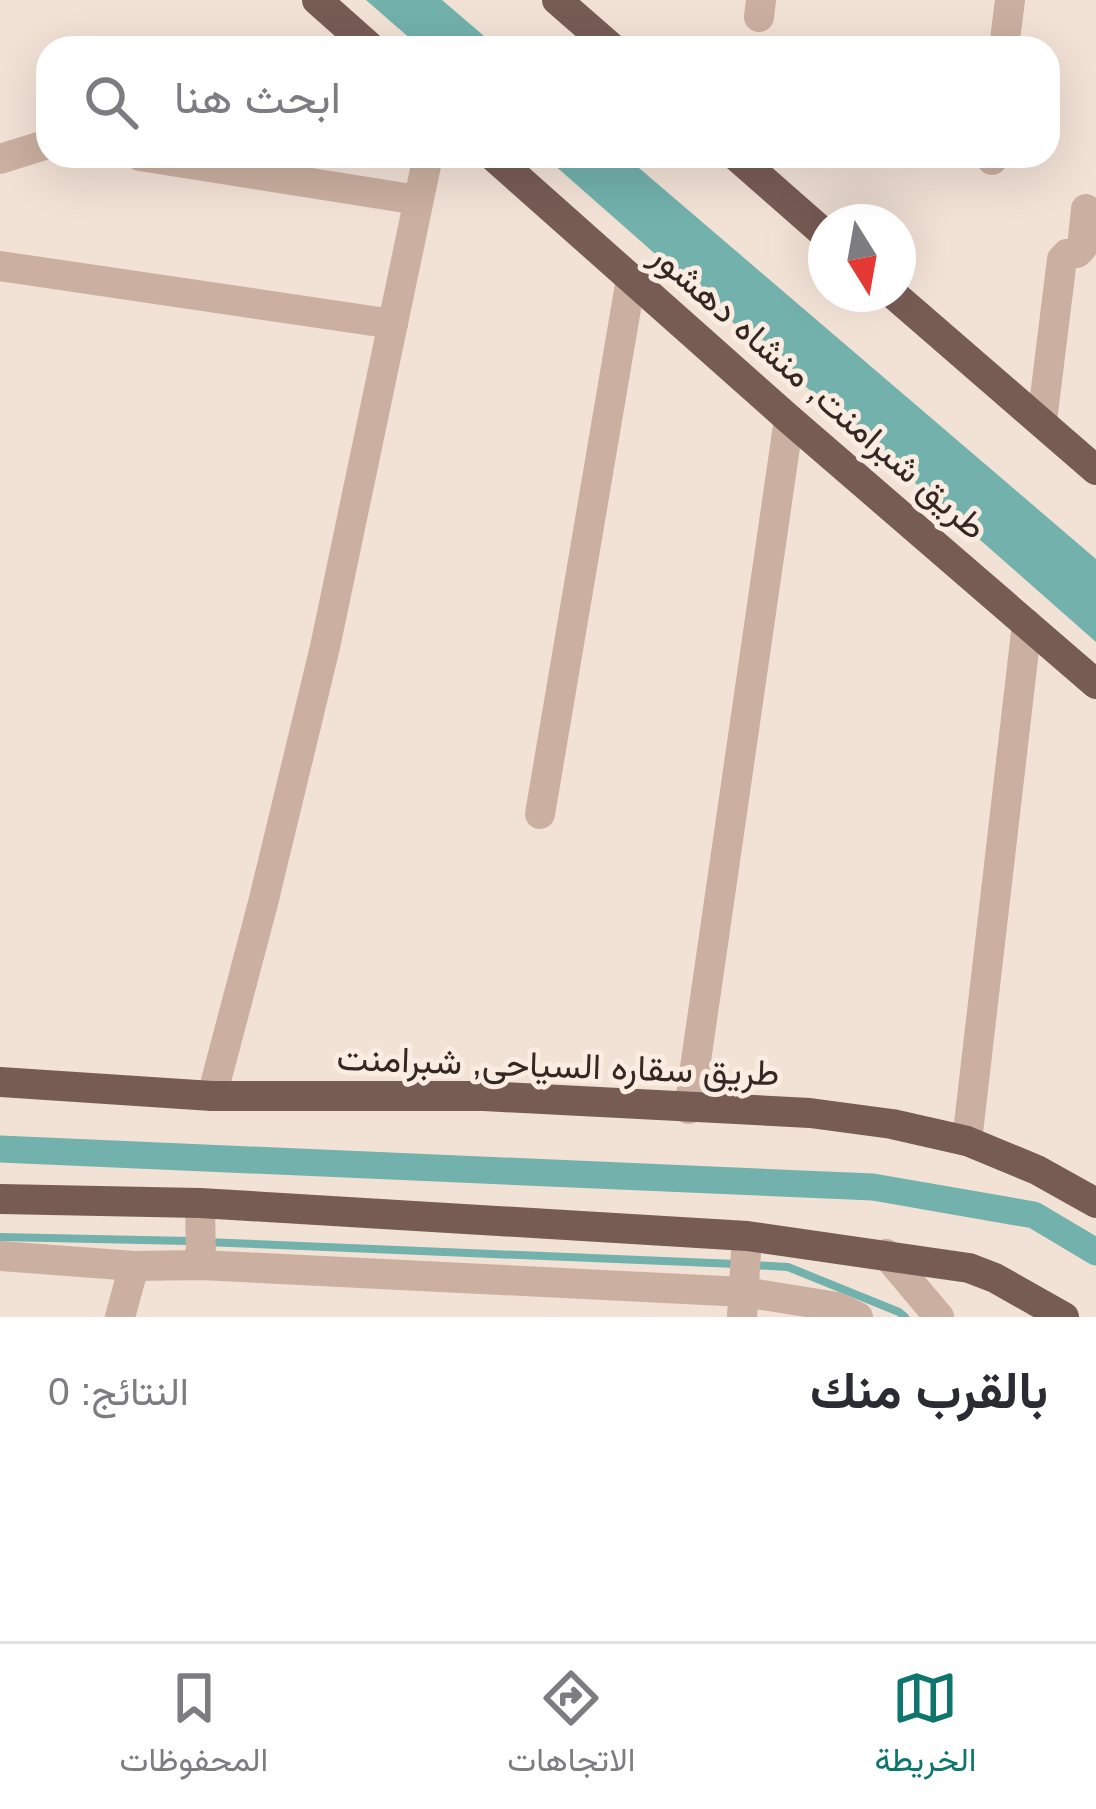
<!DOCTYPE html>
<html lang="ar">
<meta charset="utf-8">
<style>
:root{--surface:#fff;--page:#f2f2f3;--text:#2b2b33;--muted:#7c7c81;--line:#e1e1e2;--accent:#0f766e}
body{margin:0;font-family:Helvetica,Vazirmatn,sans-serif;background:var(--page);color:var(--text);direction:rtl}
.compass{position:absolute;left:808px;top:204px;width:108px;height:108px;border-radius:50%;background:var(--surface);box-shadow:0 12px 48px #0002;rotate:169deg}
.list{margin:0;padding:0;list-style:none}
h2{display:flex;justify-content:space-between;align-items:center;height:156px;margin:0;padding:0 48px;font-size:51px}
h2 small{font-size:39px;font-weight:400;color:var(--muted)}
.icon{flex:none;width:66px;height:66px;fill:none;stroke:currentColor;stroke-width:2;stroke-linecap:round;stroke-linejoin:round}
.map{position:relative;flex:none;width:1096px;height:1317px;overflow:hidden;direction:ltr}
.search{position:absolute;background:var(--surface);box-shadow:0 12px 48px #0002;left:36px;right:36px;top:36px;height:132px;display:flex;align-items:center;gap:30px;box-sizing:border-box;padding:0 42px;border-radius:36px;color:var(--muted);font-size:45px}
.sheet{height:324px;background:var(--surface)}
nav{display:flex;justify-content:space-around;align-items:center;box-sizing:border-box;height:168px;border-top:3px solid var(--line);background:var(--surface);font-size:33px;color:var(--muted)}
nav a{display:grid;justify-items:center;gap:6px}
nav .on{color:var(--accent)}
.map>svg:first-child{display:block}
.water{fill:#72b1ac}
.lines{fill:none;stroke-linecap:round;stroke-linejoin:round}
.stream{stroke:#72b1ac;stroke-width:8}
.canal{stroke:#72b1ac;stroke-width:27}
.minor{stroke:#cbafa0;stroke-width:30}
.major{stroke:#775c54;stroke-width:30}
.labels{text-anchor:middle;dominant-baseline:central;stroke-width:10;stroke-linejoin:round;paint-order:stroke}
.street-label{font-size:36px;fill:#342724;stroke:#faece1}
</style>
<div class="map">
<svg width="1096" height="1317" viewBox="0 0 1096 1317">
<rect width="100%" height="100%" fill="#f2e1d5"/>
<!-- water -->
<g class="water">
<path d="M 366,0 L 442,0 L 498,48 L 421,48 Z"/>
<path d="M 544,156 L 625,156 L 1096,559 L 1096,642 Z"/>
</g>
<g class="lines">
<!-- stream -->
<g class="stream">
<path d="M 0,1237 L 190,1241"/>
<path d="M 205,1242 L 736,1264"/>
<path d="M 751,1265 L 788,1267 L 899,1312 L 905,1317"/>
</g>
<!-- canal -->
<path class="canal" d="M 0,1149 L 873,1187 L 1034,1215 L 1096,1252"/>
<!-- minor -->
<g class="minor">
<path d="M 759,17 L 761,0"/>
<path d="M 1004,48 L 1010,0"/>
<path d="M 140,156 L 418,200"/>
<path d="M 0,159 L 48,144"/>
<path d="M 992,160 L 993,156"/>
<path d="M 0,266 L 393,324"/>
<path d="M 1042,421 L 1062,259 L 1067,254 L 1077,253 L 1082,248 L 1086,209"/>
<path d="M 540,814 L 631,279"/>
<path d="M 212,1096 L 263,903 L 325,647 L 428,156"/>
<path d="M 689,1109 L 789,419"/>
<path d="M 967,1141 L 1027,624"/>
<path d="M 200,1203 L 201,1265"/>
<path d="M 886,1254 L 939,1317"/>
<path d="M 0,1256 L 134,1266 L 201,1265 L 744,1292 L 837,1307 L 858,1317"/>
<path d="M 120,1317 L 134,1266"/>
<path d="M 742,1317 L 747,1236"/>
</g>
<!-- major -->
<g class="major">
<path d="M 317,0 L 371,48"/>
<path d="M 557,0 L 612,48"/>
<path d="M 493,156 L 789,419 L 1096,684"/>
<path d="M 736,156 L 826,235"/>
<path d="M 893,294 L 1096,470"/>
<path d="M 0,1082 L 212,1096 L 484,1096 L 810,1113 L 892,1124 L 967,1141 L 1037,1170 L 1096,1203"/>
<path d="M 0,1199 L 200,1203 L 747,1236 L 969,1268 L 995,1278 L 1064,1317"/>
</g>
</g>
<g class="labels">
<!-- street labels -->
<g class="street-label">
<text transform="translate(819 391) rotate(41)">طريق شبرامنت, منشاه دهشور</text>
<text transform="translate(558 1065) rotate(2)">طريق سقاره السياحى, شبرامنت</text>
</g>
</g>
</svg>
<svg class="compass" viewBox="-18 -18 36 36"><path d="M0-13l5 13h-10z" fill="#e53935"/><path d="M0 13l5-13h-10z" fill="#7c7c81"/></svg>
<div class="search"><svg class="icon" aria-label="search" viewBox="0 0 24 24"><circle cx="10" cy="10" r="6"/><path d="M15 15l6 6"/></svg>ابحث هنا</div>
</div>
<section class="sheet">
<h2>بالقرب منك<small>النتائج: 0</small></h2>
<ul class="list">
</ul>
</section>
<nav>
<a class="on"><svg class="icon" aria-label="map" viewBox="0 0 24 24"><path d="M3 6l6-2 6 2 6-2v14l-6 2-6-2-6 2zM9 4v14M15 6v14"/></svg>الخريطة</a>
<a><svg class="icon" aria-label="directions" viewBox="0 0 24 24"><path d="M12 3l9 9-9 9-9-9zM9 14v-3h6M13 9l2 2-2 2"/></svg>الاتجاهات</a>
<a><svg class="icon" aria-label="saved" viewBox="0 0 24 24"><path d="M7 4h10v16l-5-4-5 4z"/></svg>المحفوظات</a>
</nav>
